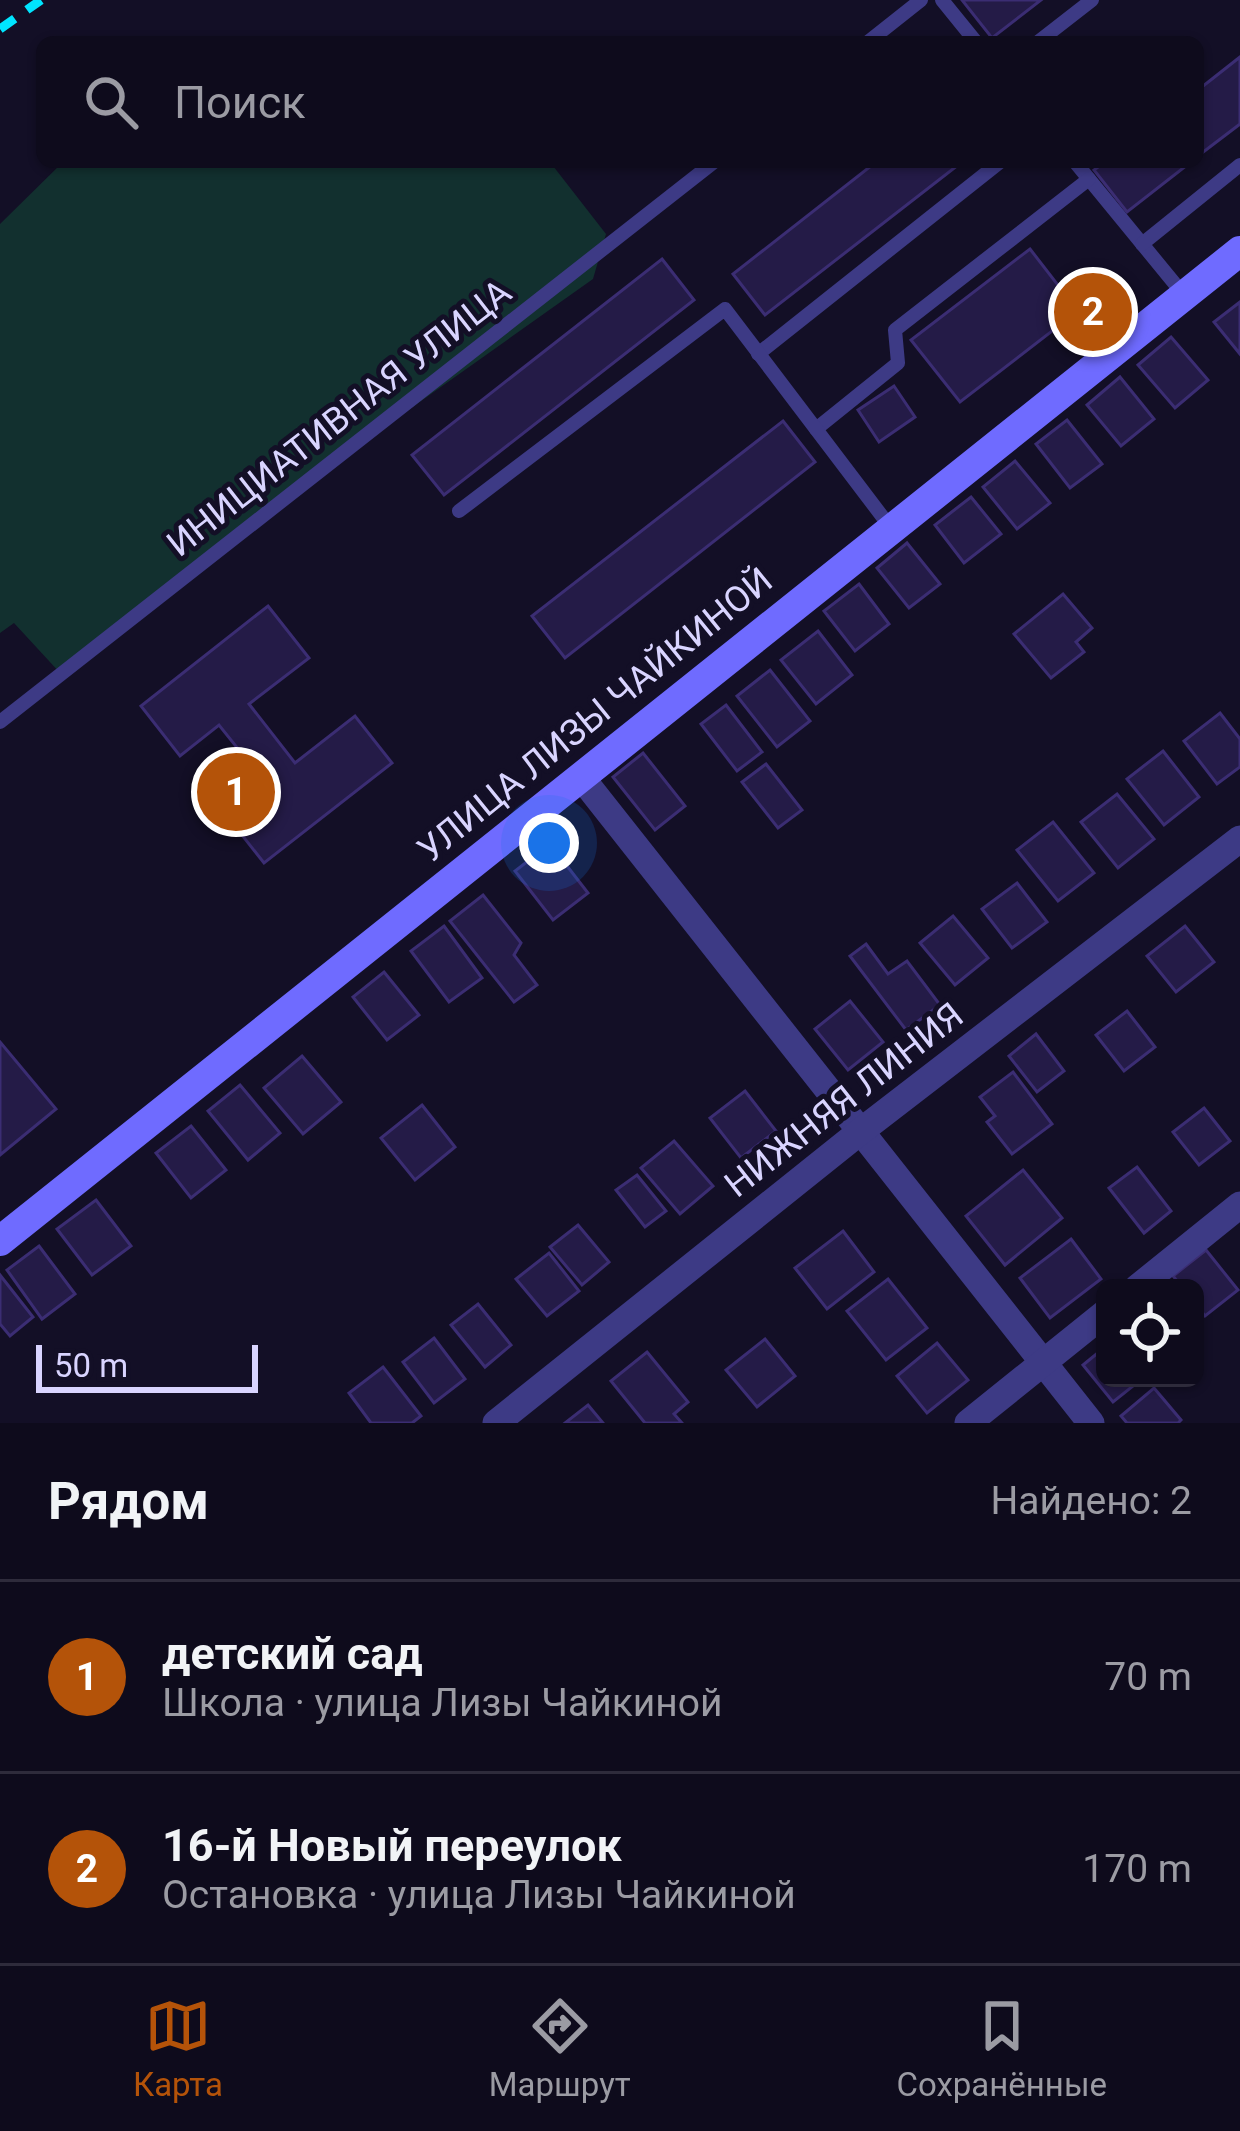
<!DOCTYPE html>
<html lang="ru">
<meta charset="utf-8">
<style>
:root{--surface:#0e0b1c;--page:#171425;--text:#f1f3f6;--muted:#9b9ba3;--line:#2e2b3b;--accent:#b45309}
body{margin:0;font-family:Roboto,sans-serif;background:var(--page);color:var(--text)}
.controls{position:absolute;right:36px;bottom:36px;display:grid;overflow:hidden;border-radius:18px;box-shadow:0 3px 9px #0004}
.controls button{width:108px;height:108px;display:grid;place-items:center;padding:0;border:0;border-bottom:3px solid var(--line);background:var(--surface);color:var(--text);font:60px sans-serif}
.scale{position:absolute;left:36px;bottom:30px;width:222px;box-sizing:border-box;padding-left:12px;border:6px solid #d9d4ff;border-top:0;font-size:33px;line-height:42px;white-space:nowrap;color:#d9d4ff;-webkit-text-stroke:9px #130f26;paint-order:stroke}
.you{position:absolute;left:549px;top:843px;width:42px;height:42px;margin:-30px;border:9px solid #fff;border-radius:50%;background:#1a73e8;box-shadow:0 0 0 18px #1a73e833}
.badge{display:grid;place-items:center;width:78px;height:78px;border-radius:50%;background:var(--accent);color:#fff;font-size:39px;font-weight:700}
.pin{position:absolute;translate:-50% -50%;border:6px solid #fff;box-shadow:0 3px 12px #0006}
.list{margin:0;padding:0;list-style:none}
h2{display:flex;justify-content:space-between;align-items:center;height:156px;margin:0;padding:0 48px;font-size:51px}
h2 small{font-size:39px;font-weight:400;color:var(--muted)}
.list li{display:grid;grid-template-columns:78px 1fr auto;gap:36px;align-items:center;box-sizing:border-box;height:192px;padding:0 48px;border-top:3px solid var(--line)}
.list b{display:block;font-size:45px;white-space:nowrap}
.list p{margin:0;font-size:39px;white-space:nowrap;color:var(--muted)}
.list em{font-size:39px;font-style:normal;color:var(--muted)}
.icon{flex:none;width:66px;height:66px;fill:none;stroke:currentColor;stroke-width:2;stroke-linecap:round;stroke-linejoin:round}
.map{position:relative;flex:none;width:1240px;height:1423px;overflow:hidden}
.search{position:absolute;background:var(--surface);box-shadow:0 3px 9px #0004;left:36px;right:36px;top:36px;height:132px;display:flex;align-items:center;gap:30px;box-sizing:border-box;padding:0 42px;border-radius:18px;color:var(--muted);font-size:45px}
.sheet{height:540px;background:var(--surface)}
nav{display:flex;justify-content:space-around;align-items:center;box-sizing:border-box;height:168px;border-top:3px solid var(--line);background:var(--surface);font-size:33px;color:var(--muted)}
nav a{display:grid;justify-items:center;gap:6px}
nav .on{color:var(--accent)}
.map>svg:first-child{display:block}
.green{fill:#12302f}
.building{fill:#241b47;stroke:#3b2d73;stroke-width:3}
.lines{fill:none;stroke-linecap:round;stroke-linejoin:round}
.lane{stroke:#3d3a85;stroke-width:14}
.street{stroke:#3d3a85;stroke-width:27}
.secondary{stroke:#6f6bff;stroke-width:30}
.rail{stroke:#00e5ff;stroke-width:9;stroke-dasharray:18 15;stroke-linecap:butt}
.labels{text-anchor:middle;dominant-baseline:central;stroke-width:10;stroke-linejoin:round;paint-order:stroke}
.street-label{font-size:36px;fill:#d9d4ff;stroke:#130f26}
</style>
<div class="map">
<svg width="1240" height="1423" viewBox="0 0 1240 1423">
<rect width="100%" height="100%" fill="#130f26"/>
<!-- green -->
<path class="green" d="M 63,162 L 550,162 L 606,234 L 593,279 L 304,484 L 61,674 L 14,623 L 0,633 L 0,224 Z"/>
<!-- building -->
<g class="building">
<path d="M 962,0 L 1041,0 L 992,38 Z"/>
<path d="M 1240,57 L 1240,124 L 1198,156 L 1198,90 Z"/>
<path d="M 876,162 L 962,162 L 765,315 L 733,274 Z"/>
<path d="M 1105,162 L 1191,162 L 1127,212 L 1094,170 Z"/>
<path d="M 1030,249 L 1078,311 L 960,402 L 911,340 Z"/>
<path d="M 662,259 L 694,300 L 444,495 L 412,455 Z"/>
<path d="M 1240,302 L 1240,354 L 1214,322 Z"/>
<path d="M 1171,337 L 1208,380 L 1175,408 L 1138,365 Z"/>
<path d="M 1120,377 L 1154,419 L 1121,446 L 1087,405 Z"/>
<path d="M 894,386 L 915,417 L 879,442 L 858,410 Z"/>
<path d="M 1067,420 L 1102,464 L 1070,488 L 1036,444 Z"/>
<path d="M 783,421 L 815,462 L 565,658 L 532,616 Z"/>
<path d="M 1015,461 L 1050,503 L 1017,529 L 983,487 Z"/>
<path d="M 971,497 L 1001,534 L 964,563 L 935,525 Z"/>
<path d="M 907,543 L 940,584 L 909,608 L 877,568 Z"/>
<path d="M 859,584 L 889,624 L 855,651 L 824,611 Z"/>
<path d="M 1063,594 L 1092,628 L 1076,642 L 1084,652 L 1051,678 L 1014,634 Z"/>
<path d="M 268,606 L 309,658 L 249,704 L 295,763 L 355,716 L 392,763 L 264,863 L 227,816 L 267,785 L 219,725 L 180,756 L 141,706 Z"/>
<path d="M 818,631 L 852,675 L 816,704 L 781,660 Z"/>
<path d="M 770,670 L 810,721 L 777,747 L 737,696 Z"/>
<path d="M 726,705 L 762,752 L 737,771 L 701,724 Z"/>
<path d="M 1220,713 L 1240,739 L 1240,767 L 1217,784 L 1184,741 Z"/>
<path d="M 1163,751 L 1199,797 L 1164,825 L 1127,779 Z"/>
<path d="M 643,753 L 685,806 L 655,830 L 613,777 Z"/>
<path d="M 766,764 L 802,810 L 778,828 L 742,782 Z"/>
<path d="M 1117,794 L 1154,839 L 1118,868 L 1081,822 Z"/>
<path d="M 1053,822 L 1094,873 L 1058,901 L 1017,850 Z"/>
<path d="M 550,844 L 588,893 L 553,920 L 515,871 Z"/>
<path d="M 1017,883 L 1047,922 L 1012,948 L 982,909 Z"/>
<path d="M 483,895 L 521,943 L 514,955 L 537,985 L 514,1002 L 450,921 Z"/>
<path d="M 953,916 L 988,958 L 955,985 L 920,943 Z"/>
<path d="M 444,926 L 482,978 L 449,1002 L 411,951 Z"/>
<path d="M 1185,926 L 1214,962 L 1176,992 L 1147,956 Z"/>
<path d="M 866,944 L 888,974 L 907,961 L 940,1005 L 906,1030 L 850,956 Z"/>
<path d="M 384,972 L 419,1015 L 387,1040 L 353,997 Z"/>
<path d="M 850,1001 L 883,1042 L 848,1070 L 815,1029 Z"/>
<path d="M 1127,1011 L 1155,1047 L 1124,1071 L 1096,1035 Z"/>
<path d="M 1036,1034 L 1064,1071 L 1037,1092 L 1009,1056 Z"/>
<path d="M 0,1042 L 56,1109 L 0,1155 Z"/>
<path d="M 302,1056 L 341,1102 L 303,1134 L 264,1088 Z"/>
<path d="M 1013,1072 L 1052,1124 L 1012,1154 L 987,1122 L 995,1116 L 980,1097 Z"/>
<path d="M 240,1085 L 280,1133 L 248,1160 L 208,1111 Z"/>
<path d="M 745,1091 L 776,1131 L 741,1158 L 710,1118 Z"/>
<path d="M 422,1105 L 455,1147 L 415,1180 L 381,1138 Z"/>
<path d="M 1204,1108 L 1230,1141 L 1199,1165 L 1173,1132 Z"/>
<path d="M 191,1126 L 226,1170 L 191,1198 L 156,1153 Z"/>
<path d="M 674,1141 L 713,1186 L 680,1214 L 641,1168 Z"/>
<path d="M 1137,1167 L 1171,1211 L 1144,1233 L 1109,1188 Z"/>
<path d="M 1023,1170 L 1062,1218 L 1005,1265 L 966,1216 Z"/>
<path d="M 637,1175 L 666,1211 L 645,1227 L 616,1190 Z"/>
<path d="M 96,1200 L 131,1246 L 92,1275 L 57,1229 Z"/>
<path d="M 578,1225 L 609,1262 L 582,1285 L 550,1247 Z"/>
<path d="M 843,1231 L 874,1272 L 827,1309 L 795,1268 Z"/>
<path d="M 1071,1239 L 1101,1279 L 1050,1318 L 1020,1278 Z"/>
<path d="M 39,1246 L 75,1294 L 42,1319 L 7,1270 Z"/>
<path d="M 1206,1250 L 1238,1290 L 1205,1316 L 1195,1303 L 1195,1288 L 1183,1288 L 1173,1276 Z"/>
<path d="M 549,1253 L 579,1291 L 547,1316 L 516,1279 Z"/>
<path d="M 0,1275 L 33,1317 L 10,1336 L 0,1324 Z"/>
<path d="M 888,1279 L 927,1328 L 886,1360 L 847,1311 Z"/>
<path d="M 478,1304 L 511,1345 L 485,1367 L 451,1325 Z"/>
<path d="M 434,1338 L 465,1379 L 434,1403 L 403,1362 Z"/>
<path d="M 765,1339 L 795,1376 L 757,1407 L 726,1370 Z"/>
<path d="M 937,1343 L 968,1380 L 927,1413 L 897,1376 Z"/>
<path d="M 1105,1347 L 1105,1378 L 1143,1378 L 1113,1402 L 1083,1365 Z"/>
<path d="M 647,1352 L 688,1402 L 674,1414 L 682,1423 L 645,1423 L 611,1381 Z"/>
<path d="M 383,1367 L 421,1416 L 412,1423 L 371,1423 L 349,1393 Z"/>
<path d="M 1154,1388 L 1181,1420 L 1178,1423 L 1127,1423 L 1121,1416 Z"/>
<path d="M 588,1405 L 603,1423 L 565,1423 Z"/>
</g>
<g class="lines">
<!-- lane -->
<g class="lane">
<path d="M 942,0 L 976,42"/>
<path d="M 868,42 L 921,0"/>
<path d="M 1038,42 L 1092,0"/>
<path d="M 1075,162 L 1184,295"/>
<path d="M 1142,244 L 1240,165"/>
<path d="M 758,354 L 1000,162"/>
<path d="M 816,429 L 898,363 L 895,330 L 1089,179"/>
<path d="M 459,511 L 725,309 L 891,528"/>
<path d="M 0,722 L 714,162"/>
</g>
<!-- street -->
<g class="street">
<path d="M 581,777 L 1091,1423"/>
<path d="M 1137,1288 L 1240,1205"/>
<path d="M 496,1423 L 861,1131 L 1240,839"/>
<path d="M 968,1423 L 1105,1313"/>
</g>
<!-- secondary -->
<path class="secondary" d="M 0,1241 L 1240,251"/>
<!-- rail -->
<path class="rail" d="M 0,29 L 41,0"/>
</g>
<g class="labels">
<!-- street labels -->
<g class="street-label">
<text transform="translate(339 418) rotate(-38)">ИНИЦИАТИВНАЯ УЛИЦА</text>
<text transform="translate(595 715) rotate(-39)">УЛИЦА ЛИЗЫ ЧАЙКИНОЙ</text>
<text transform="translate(844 1100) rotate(-38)">НИЖНЯЯ ЛИНИЯ</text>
</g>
</g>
</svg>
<div class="controls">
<button><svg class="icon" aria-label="locate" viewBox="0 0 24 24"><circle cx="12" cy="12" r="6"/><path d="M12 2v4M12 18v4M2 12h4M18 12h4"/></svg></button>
</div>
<div class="scale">50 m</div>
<div class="you"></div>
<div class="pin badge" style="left:236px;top:792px">1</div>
<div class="pin badge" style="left:1093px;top:312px">2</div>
<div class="search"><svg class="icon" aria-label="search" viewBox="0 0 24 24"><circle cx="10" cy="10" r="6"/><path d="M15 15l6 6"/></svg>Поиск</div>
</div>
<section class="sheet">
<h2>Рядом<small>Найдено: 2</small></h2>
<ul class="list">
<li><span class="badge">1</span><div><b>детский сад</b><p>Школа · улица Лизы Чайкиной</p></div><em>70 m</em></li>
<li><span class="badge">2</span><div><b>16-й Новый переулок</b><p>Остановка · улица Лизы Чайкиной</p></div><em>170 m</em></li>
</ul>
</section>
<nav>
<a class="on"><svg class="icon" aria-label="map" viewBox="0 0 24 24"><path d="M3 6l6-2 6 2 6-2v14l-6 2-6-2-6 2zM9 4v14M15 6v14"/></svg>Карта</a>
<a><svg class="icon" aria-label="directions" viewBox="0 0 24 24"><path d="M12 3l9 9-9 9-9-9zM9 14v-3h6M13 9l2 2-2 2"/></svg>Маршрут</a>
<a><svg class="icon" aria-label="saved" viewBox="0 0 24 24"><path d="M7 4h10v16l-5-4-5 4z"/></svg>Сохранённые</a>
</nav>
